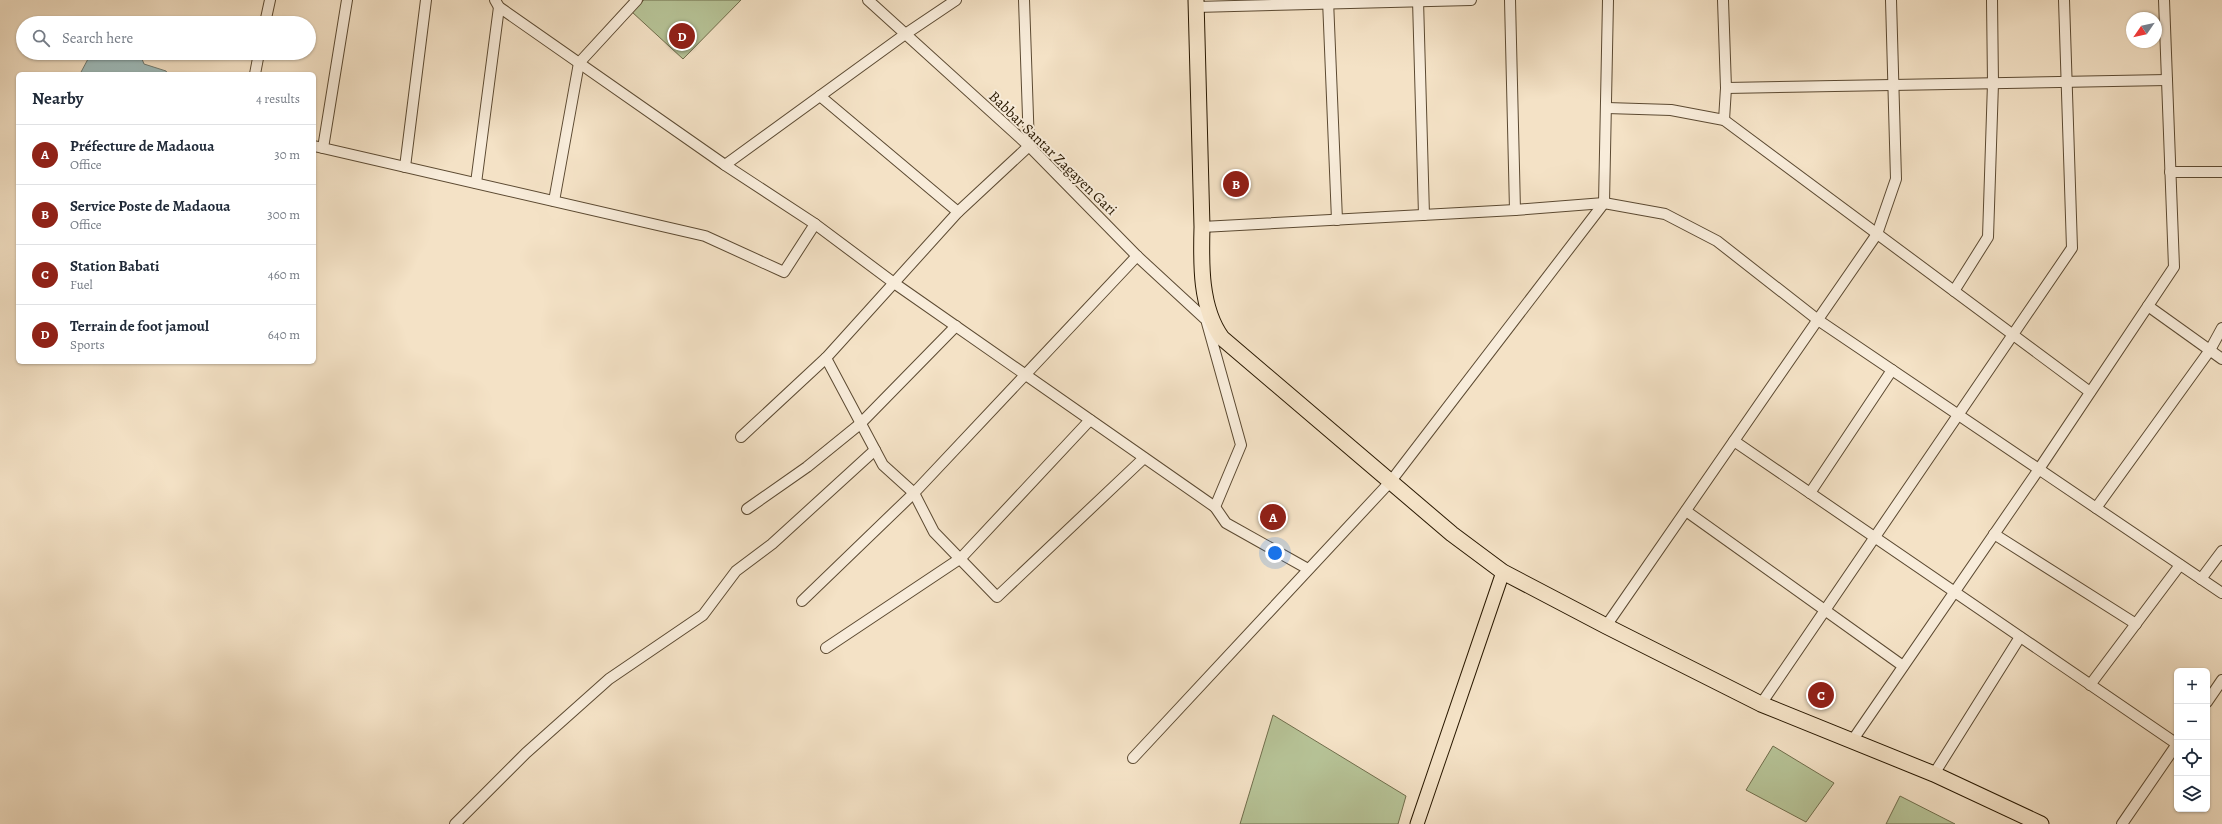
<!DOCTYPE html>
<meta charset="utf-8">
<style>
:root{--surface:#fff;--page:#f2f2f3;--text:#1f2937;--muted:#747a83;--line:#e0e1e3;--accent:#8f2418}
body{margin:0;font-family:Alegreya,serif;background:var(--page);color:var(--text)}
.controls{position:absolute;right:12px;bottom:12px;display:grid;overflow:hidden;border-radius:6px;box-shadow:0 1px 3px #0004}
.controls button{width:36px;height:36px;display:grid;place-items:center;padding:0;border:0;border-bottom:1px solid var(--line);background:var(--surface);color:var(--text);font:20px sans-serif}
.compass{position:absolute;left:2126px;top:12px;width:36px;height:36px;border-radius:50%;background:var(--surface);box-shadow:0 1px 3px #0004;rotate:236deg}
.you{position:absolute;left:1275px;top:553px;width:14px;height:14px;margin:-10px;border:3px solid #fff;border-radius:50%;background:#1a73e8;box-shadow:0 0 0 6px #1a73e833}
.badge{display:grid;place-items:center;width:26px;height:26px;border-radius:50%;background:var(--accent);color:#fff;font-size:13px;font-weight:700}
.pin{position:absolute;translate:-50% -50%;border:2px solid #fff;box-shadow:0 1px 4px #0006}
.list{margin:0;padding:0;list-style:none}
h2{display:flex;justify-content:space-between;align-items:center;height:52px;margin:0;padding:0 16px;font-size:17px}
h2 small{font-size:13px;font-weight:400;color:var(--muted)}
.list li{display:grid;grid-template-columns:26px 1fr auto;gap:12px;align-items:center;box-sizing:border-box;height:60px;padding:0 16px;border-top:1px solid var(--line)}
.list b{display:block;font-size:15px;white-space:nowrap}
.list p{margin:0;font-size:13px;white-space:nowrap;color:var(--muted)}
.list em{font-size:13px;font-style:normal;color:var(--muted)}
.icon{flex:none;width:22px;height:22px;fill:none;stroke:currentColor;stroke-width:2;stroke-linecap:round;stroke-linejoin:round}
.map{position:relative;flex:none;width:2222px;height:824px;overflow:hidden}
.search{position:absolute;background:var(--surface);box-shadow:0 1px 3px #0004;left:16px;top:16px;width:300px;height:44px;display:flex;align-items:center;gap:10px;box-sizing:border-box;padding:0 14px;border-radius:22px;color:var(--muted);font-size:15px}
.panel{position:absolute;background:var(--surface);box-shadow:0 1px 3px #0004;left:16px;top:72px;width:300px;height:292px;border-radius:6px}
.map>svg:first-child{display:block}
.green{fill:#b7c498;stroke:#706e4c}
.water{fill:#9ebcbc;stroke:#6f7a71}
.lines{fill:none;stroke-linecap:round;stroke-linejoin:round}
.minor-casing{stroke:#5c4a32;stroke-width:12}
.major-casing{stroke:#291800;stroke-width:15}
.highway-casing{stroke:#291800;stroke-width:17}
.minor{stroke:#f8ecda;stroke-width:10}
.major{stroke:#f4e2c6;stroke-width:13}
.highway{stroke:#f4e2c6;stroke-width:15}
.labels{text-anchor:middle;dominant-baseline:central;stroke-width:4;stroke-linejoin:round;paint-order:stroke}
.street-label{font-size:15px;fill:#291800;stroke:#f8ecda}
</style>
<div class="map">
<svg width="2222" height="824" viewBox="0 0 2222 824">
<rect width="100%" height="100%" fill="#f4e2c6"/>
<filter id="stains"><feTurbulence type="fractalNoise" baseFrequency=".005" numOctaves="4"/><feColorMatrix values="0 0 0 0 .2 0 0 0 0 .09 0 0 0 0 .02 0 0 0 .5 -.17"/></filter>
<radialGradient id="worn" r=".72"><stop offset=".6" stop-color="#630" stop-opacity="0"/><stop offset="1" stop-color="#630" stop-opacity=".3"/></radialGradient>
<!-- green -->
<g class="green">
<path d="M 644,0 L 741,0 L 683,59 L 632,12 Z"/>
<path d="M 1273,715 L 1406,796 L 1398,824 L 1240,824 Z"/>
<path d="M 1773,746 L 1834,783 L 1806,822 L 1746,790 Z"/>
<path d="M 1900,796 L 1955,824 L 1886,824 Z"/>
</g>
<!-- water -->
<path class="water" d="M 87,53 L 144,53 L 142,59 L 144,64 L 166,71 L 168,74 L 80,74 L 88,59 Z"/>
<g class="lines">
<defs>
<g id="minor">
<path d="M 495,0 L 499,7 L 725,165 L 815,224 L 894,283 L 1215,507 L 1226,523 L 1308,569"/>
<path d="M 868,0 L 1029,146 L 1137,256 L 1215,328"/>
<path d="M 1328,0 L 1337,220"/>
<path d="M 1418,0 L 1424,215"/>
<path d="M 1510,0 L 1515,210"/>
<path d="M 1723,0 L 1726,88 L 1724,120"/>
<path d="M 1196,7 L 1471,0"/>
<path d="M 265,23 L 270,0"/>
<path d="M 255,74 L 259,53"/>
<path d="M 1726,88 L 2167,80"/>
<path d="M 820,96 L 958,212"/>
<path d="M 1607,108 L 1671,110 L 1724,120 L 2090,392"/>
<path d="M 314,146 L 705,236 L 784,272 L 815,224"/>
<path d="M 323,148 L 347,0"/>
<path d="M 725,165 L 904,35 L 956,0"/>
<path d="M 405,167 L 426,0"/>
<path d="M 2170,172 L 2222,172"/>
<path d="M 476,183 L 499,7"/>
<path d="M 554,201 L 579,63 L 637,0"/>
<path d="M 1202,227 L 1515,210 L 1604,203 L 1665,214 L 1717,241 L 1818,320 L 2222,593"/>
<path d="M 1954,291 L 1988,237 L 1993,83 L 1992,0"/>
<path d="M 2148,306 L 2222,359"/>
<path d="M 1207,323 L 1241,445 L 1215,507"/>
<path d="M 826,358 L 883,465 L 914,493 L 934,532 L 997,597 L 1144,458"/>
<path d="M 741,437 L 826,358 L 958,212 L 1029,146 L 1024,0"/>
<path d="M 1734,441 L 2177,744"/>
<path d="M 1810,493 L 1892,370"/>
<path d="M 2096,508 L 2210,350 L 2222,328"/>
<path d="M 747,509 L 807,467 L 860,424 L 956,326"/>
<path d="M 1686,511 L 1903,666"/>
<path d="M 1994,534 L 2136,624"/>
<path d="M 2201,579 L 2222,551"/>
<path d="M 802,601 L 914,493 L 1137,256"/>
<path d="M 1606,626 L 1877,234 L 1896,179 L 1891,0"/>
<path d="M 826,648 L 961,558 L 1090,420"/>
<path d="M 2090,685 L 2180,565"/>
<path d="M 2207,702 L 2222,680"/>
<path d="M 1761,704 L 2072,248 L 2064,0"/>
<path d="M 1852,741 L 2039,469 L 2174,267 L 2164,0"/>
<path d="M 1133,758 L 1391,481 L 1604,203 L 1608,0"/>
<path d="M 1934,774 L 2020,637"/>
<path d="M 455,824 L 526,753 L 609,679 L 703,615 L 736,571 L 772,544 L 875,450"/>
<path d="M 2122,824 L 2177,744"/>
</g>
<path id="major" d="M 1417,824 L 1503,572"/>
<path id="highway" d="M 1196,0 L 1202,227 C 1201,263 1200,308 1222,338 L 1452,534 L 1503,572 L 1606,626 L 1761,704 L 1934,774 L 2041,824"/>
</defs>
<!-- minor casing -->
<use href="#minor" class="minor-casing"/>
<!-- major casing -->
<use href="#major" class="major-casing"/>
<!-- highway casing -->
<use href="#highway" class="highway-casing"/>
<!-- minor -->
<use href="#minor" class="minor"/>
<!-- major -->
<use href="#major" class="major"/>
<!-- highway -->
<use href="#highway" class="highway"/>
</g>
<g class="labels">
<!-- street labels -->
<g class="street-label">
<text transform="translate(1053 153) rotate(44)">Babbar Santar Zagayen Gari</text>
</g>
</g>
<rect width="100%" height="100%" filter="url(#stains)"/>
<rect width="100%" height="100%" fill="url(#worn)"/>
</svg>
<div class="controls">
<button>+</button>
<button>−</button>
<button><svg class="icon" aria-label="locate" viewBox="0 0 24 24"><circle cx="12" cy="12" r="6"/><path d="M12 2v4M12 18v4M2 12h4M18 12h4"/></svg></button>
<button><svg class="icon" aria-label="layers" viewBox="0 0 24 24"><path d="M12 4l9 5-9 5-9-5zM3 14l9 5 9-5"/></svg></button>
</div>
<svg class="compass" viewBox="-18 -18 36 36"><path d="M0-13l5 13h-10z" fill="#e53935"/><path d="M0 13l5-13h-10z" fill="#747a83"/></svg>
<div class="you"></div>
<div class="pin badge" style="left:1273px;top:517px">A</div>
<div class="pin badge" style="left:1236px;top:184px">B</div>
<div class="pin badge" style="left:1821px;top:695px">C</div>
<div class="pin badge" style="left:682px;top:36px">D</div>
<div class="search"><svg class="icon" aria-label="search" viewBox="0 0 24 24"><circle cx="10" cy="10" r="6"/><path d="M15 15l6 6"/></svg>Search here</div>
<section class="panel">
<h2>Nearby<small>4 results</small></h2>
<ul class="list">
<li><span class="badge">A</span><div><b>Préfecture de Madaoua</b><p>Office</p></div><em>30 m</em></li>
<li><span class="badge">B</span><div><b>Service Poste de Madaoua</b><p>Office</p></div><em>300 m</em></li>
<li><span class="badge">C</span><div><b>Station Babati</b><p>Fuel</p></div><em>460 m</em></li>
<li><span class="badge">D</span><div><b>Terrain de foot jamoul</b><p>Sports</p></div><em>640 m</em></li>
</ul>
</section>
</div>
